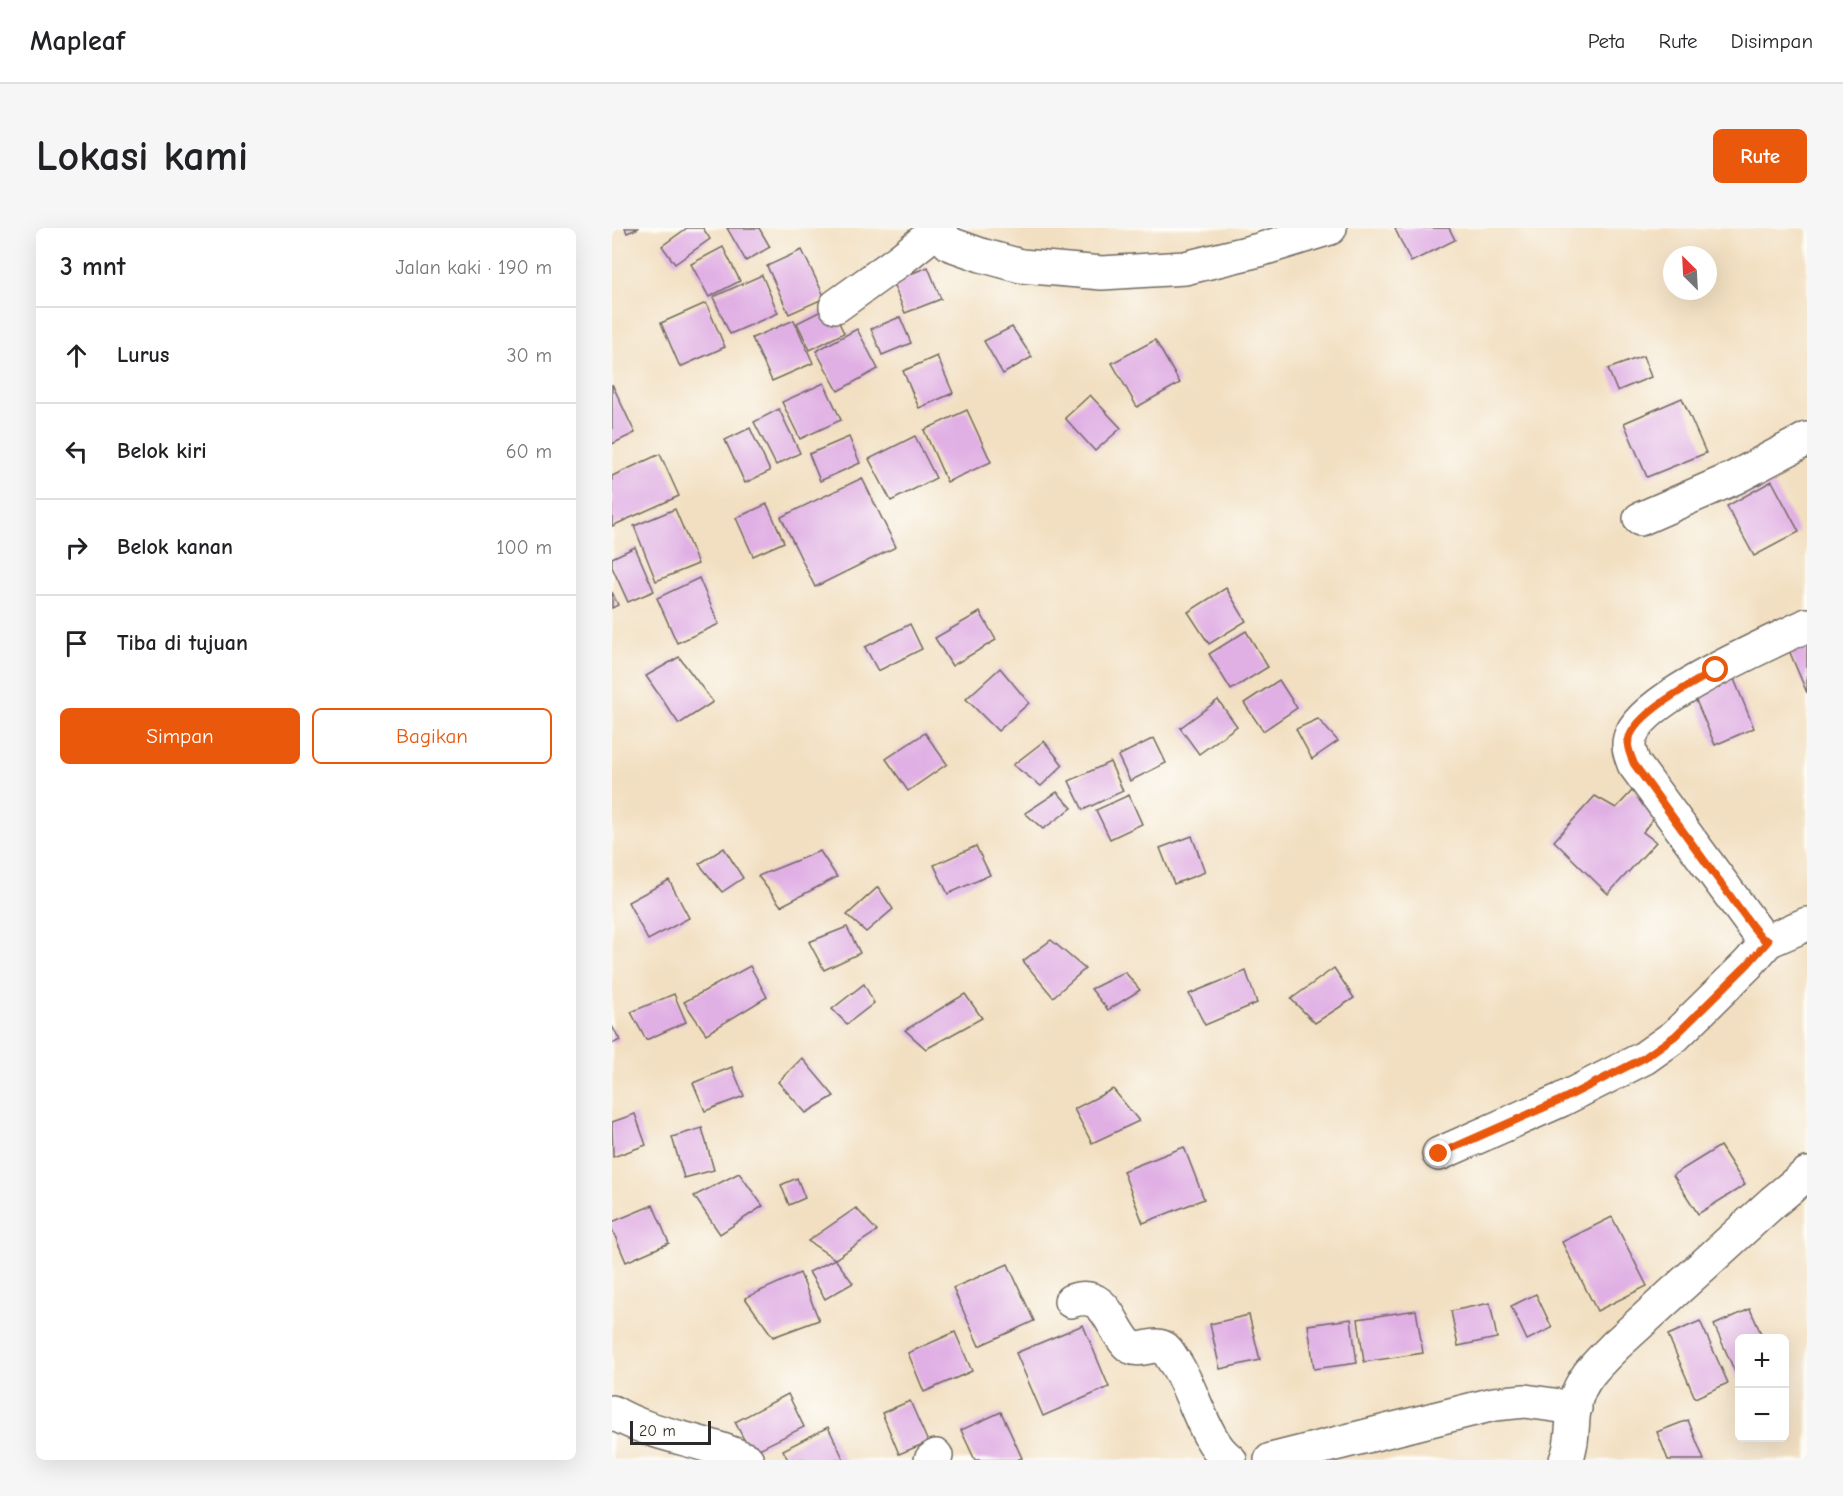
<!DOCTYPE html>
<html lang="id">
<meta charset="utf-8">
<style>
:root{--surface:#fff;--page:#f6f6f6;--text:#202124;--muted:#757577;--line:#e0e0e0;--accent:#ea580c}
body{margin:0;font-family:"Comic Neue",sans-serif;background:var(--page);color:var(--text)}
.controls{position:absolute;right:18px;bottom:18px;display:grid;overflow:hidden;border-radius:9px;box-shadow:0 6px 24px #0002}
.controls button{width:54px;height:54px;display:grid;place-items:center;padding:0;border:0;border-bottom:2px solid var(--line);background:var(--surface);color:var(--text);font:30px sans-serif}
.compass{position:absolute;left:1051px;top:18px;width:54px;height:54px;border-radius:50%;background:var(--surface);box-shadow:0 6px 24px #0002;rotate:336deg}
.scale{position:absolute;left:18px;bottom:15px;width:81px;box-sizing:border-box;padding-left:6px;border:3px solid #2b2b2b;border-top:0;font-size:16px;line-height:21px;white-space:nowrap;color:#2b2b2b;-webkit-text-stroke:4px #fdfcf7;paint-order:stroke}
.stop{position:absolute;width:18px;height:18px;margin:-14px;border:4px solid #ea580c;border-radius:50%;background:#fff}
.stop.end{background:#ea580c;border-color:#fff;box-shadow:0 2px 6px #0008}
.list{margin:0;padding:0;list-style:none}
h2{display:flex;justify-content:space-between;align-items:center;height:78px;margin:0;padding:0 24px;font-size:26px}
h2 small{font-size:20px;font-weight:400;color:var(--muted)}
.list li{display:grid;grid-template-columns:39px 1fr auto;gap:18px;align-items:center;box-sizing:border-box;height:96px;padding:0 24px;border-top:2px solid var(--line)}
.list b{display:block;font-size:22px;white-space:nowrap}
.list em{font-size:20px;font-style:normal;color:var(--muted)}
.actions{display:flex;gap:12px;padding:18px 24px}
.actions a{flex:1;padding:14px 0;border:2px solid var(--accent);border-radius:9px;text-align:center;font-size:21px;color:var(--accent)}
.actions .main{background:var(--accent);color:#fff}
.icon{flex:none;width:33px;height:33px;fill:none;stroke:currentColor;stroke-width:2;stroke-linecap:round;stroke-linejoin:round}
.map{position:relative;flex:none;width:1195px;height:1232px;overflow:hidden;border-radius:9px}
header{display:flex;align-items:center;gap:36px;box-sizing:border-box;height:84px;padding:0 30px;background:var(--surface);border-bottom:2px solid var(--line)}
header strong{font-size:28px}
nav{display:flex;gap:33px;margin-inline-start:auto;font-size:21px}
.intro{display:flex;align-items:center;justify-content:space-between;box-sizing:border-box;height:144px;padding:0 36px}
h1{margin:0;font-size:42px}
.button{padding:15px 27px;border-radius:9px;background:var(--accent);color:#fff;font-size:21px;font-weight:700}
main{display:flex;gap:36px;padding:0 36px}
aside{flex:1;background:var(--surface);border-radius:9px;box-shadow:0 6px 24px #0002}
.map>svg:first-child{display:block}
.building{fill:#e0afe4}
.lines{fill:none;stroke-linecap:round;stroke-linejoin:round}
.minor-casing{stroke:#716a60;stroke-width:36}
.minor{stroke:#fff;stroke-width:33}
.route{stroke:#ea580c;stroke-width:8}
</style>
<header>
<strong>Mapleaf</strong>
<nav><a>Peta</a><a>Rute</a><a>Disimpan</a></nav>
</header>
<div class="intro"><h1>Lokasi kami</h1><a class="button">Rute</a></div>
<main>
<aside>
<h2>3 mnt<small>Jalan kaki · 190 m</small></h2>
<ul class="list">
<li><svg class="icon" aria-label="ahead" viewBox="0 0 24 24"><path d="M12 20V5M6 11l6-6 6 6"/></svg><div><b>Lurus</b></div><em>30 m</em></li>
<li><svg class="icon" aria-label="left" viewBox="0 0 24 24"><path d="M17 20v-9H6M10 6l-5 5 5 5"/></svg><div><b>Belok kiri</b></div><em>60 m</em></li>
<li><svg class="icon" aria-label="right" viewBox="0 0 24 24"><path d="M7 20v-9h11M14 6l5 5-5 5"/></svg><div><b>Belok kanan</b></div><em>100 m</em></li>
<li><svg class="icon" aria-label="arrive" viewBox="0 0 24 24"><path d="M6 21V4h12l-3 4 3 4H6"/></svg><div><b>Tiba di tujuan</b></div></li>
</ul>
<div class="actions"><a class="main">Simpan</a><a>Bagikan</a></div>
</aside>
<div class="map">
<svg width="1195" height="1232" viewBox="0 0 1195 1232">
<rect width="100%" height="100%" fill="#fdfcf7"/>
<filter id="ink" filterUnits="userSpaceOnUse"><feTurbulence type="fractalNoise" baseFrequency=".0167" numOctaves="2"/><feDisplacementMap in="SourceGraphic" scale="12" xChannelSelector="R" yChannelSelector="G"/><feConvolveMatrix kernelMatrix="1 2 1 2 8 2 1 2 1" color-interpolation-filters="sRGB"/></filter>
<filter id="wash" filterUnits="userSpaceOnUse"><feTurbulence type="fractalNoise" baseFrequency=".008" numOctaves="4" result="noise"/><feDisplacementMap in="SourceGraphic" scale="24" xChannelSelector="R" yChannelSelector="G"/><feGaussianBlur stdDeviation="1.35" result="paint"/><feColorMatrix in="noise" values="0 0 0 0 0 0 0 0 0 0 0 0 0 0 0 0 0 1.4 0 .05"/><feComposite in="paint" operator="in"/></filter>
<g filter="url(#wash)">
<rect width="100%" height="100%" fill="#f2dfc1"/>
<g id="blocks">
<!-- building -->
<g class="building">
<path d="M 13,0 L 27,0 L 15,5 Z"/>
<path d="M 75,0 L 91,0 L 98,11 L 63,36 L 50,18 Z"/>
<path d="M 115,0 L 147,0 L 158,19 L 134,33 Z"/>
<path d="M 784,0 L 837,0 L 843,12 L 799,34 L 783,1 Z"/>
<path d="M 111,19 L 128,53 L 97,69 L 79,36 Z"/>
<path d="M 190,22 L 213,70 L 177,86 L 155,38 Z"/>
<path d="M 316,39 L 329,71 L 293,85 L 280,53 Z"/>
<path d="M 150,47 L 166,85 L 118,106 L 101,69 Z"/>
<path d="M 94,75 L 113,119 L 68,139 L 49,95 Z"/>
<path d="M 219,78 L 232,105 L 198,122 L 185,95 Z"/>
<path d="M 288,89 L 299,115 L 270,127 L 259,101 Z"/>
<path d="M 182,92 L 201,135 L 160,153 L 140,110 Z"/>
<path d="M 400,99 L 420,129 L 391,146 L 372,113 Z"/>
<path d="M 245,101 L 266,141 L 226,163 L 204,123 Z"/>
<path d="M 543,112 L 568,155 L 525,179 L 500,135 Z"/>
<path d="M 325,128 L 341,165 L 307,180 L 291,143 Z"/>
<path d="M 1031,128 L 1039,149 L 1005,163 L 996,141 Z"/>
<path d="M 212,155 L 229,192 L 188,211 L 170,174 Z"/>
<path d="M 0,156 L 23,205 L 0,216 Z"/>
<path d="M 478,167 L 509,200 L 483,223 L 453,190 Z"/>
<path d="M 1070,170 L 1094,225 L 1035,249 L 1012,195 Z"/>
<path d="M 167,181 L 188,225 L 164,237 L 142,194 Z"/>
<path d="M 355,182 L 379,234 L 335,254 L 312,202 Z"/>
<path d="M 138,200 L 158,243 L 133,255 L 113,212 Z"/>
<path d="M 303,208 L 324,250 L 279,273 L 257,231 Z"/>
<path d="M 237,209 L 248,235 L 208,253 L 197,226 Z"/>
<path d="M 48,226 L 67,268 L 0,298 L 0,248 Z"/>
<path d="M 250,250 L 284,319 L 203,359 L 169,289 Z"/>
<path d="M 1160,253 L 1187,304 L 1142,328 L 1115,278 Z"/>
<path d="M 155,276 L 172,314 L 141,328 L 124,290 Z"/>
<path d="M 63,281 L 86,336 L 44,353 L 22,298 Z"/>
<path d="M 23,319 L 42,363 L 16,374 L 0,339 L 0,330 Z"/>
<path d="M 87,350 L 107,396 L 65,415 L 45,370 Z"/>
<path d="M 614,360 L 634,393 L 597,416 L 576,384 Z"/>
<path d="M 0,364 L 6,377 L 0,380 Z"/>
<path d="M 368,384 L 384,412 L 340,438 L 323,410 Z"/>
<path d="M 298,396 L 310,421 L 266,443 L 253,419 Z"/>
<path d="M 634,403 L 656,439 L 619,462 L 597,426 Z"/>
<path d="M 1195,412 L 1195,465 L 1176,420 Z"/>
<path d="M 67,429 L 101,474 L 67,496 L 34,448 Z"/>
<path d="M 388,440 L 417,475 L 386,503 L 354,471 Z"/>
<path d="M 1120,446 L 1142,500 L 1103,517 L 1080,463 Z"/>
<path d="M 667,452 L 685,480 L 651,503 L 632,475 Z"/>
<path d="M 606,472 L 625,498 L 587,526 L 568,500 Z"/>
<path d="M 706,491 L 726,513 L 700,531 L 684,501 Z"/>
<path d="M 313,505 L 335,536 L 296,563 L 274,531 Z"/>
<path d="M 542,510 L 554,535 L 518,553 L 506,528 Z"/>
<path d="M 432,513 L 451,537 L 429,558 L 401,537 Z"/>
<path d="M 498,534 L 511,563 L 471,582 L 457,553 Z"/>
<path d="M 1020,563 L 1047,582 L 1031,604 L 1044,614 L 996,666 L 942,613 L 983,568 L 1004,580 Z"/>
<path d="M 445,564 L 460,580 L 431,601 L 413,585 Z"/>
<path d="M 517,567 L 530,596 L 498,611 L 484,582 Z"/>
<path d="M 580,608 L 593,644 L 562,656 L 548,620 Z"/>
<path d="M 364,618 L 378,647 L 336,666 L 322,637 Z"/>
<path d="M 112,620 L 131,650 L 110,664 L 87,636 Z"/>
<path d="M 208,623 L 225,649 L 169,678 L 146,648 Z"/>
<path d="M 57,652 L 77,690 L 36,712 L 16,674 Z"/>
<path d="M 266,659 L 281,681 L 254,704 L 235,687 Z"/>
<path d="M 235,699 L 248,725 L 212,742 L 197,714 Z"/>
<path d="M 439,712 L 473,741 L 441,769 L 411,733 Z"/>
<path d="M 138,738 L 155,769 L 94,806 L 72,774 Z"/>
<path d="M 722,740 L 742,770 L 703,795 L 679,771 Z"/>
<path d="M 634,743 L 645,775 L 593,797 L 577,766 Z"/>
<path d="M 513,744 L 528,762 L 496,782 L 479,761 Z"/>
<path d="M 252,756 L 262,775 L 235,796 L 220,781 Z"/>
<path d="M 62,766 L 74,794 L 34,812 L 19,784 Z"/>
<path d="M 353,766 L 370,790 L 314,821 L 293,802 Z"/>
<path d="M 0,798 L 8,812 L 0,816 Z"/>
<path d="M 190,830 L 222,868 L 194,885 L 166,854 Z"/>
<path d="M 120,839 L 132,868 L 93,883 L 81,855 Z"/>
<path d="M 501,861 L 527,893 L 480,915 L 462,881 Z"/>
<path d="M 23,886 L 34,917 L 1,929 L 0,894 Z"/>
<path d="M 90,900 L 102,942 L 72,950 L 60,909 Z"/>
<path d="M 1108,918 L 1133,957 L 1086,986 L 1061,947 Z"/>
<path d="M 572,919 L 592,971 L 531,995 L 511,943 Z"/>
<path d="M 127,945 L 151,978 L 108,1006 L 82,968 Z"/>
<path d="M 185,950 L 193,970 L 177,977 L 169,957 Z"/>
<path d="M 41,977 L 57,1015 L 14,1034 L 0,1001 L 0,994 Z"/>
<path d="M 244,980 L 265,1003 L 223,1031 L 196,1013 Z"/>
<path d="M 1000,989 L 1035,1058 L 985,1083 L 950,1014 Z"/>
<path d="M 223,1031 L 241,1055 L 213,1071 L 197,1044 Z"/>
<path d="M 396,1036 L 422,1093 L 367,1118 L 341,1060 Z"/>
<path d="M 188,1045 L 207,1092 L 161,1109 L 133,1070 Z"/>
<path d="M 924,1066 L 940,1100 L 915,1112 L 899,1078 Z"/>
<path d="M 878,1075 L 885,1110 L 846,1118 L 839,1083 Z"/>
<path d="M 1138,1081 L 1151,1110 L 1128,1110 L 1128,1155 L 1102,1097 Z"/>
<path d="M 804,1082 L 811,1125 L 752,1134 L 746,1091 Z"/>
<path d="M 637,1087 L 648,1132 L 608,1141 L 598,1096 Z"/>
<path d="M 739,1091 L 745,1135 L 702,1141 L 696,1097 Z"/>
<path d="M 1088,1093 L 1116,1155 L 1083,1170 L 1056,1107 Z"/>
<path d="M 471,1097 L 497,1159 L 431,1188 L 404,1125 Z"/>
<path d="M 343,1104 L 360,1143 L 312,1164 L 296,1125 Z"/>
<path d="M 176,1166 L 192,1199 L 139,1225 L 123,1194 Z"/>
<path d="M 298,1173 L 316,1214 L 287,1226 L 270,1185 Z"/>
<path d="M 389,1184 L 410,1230 L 404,1232 L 363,1232 L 349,1202 Z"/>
<path d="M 1076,1192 L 1092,1232 L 1056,1232 L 1045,1204 Z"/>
<path d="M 216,1199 L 232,1232 L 176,1232 L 171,1222 Z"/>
</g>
</g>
</g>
<g filter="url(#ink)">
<use href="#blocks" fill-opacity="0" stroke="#716a60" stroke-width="1.5"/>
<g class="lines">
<defs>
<g id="minor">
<path d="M 322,0 L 338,16 L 369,27 L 409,38 L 490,45 L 573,40 L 647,22 L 718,0"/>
<path d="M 224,78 L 288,32 L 324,3"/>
<path d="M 1028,291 L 1122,250 L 1195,211"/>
<path d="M 1195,397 C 1155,417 1037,467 1020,505 C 1014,517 1018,525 1022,536 L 1150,710 L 1156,713 L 1195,696"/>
<path d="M 827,926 L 949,872 L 1032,830 L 1063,808 L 1136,736 L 1156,713"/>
<path d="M 459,1073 C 494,1061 497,1096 515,1116 C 526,1128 542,1112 553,1121 C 557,1124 559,1129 562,1133 C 581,1159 592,1215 618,1232"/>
<path d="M 0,1184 C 42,1209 92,1211 135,1232"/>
<path d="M 319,1232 L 324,1228"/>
<path d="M 659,1232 L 882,1176 L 913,1173 L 963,1180"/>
<path d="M 954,1232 C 962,1214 959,1194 963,1175 C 968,1151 987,1134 1004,1117 L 1161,974 L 1195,946"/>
</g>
</defs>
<!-- minor casing -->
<use href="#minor" class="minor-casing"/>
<!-- minor -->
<use href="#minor" class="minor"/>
</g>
</g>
<g class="lines" filter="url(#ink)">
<!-- route -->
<path class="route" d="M 827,926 L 949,872 L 1032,830 L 1063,808 L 1136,736 L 1156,713 L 1150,710 L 1140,698 L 1022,536 C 1020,531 1017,524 1016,518 C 1014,489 1082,455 1104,442"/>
</g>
</svg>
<div class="controls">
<button>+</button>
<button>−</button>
</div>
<svg class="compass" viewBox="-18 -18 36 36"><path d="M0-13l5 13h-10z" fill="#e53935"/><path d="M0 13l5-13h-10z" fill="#757577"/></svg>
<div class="scale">20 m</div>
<div class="stop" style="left:1104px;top:442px"></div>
<div class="stop end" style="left:827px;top:926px"></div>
</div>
</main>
